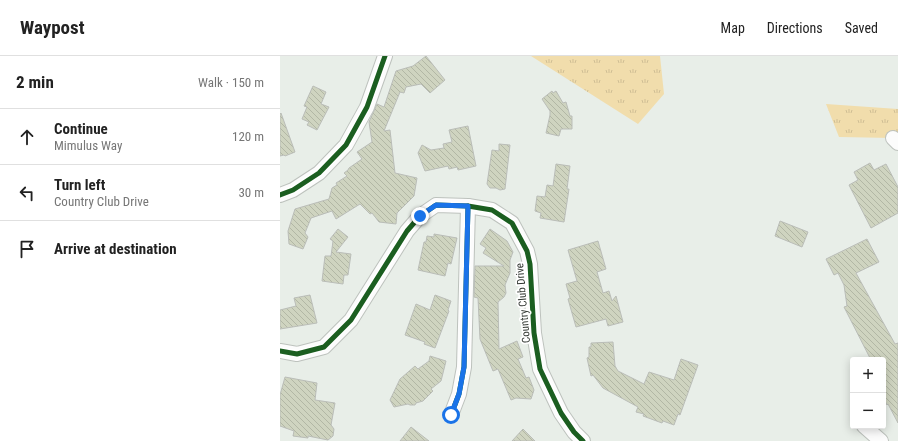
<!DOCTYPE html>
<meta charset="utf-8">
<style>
:root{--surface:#fff;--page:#f2f2f2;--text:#222;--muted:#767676;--line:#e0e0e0}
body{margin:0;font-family:"Roboto Condensed",sans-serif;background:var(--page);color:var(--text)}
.controls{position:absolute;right:12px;bottom:12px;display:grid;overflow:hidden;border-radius:4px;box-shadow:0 2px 10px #0003}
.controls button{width:36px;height:36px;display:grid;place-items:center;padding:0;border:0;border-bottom:1px solid var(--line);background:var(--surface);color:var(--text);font:20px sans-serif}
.stop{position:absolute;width:12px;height:12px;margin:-9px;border:3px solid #1a73e8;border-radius:50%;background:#fff}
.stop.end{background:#1a73e8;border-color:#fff;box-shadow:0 1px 4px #0008}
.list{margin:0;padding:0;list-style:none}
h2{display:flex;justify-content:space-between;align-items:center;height:52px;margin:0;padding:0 16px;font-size:17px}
h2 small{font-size:13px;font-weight:400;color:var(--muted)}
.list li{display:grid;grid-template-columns:26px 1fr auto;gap:12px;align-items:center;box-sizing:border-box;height:56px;padding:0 16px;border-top:1px solid var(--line)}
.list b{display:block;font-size:15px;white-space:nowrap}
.list p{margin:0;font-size:13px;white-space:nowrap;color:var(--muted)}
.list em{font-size:13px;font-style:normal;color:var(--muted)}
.icon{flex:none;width:22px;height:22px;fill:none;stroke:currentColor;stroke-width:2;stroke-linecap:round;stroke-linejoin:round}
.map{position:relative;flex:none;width:618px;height:385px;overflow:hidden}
header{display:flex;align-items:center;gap:24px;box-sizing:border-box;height:56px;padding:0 20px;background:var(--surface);border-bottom:1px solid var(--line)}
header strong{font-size:19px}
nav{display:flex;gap:22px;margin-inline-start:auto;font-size:14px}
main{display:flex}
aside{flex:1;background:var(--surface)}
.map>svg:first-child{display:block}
.grass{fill:url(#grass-tufts)}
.building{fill:url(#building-back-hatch);stroke:#babdb8}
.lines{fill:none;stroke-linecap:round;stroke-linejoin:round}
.minor-casing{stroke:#bdc2bd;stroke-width:16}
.minor{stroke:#fcfcfc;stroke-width:14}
.cycleway-casing{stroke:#fff;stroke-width:8}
.cycleway{stroke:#1b5e20;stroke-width:5}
.route{stroke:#1a73e8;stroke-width:5}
.labels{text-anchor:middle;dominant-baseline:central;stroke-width:3.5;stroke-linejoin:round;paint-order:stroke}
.street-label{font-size:11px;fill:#2f342f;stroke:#fff}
</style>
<header>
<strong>Waypost</strong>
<nav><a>Map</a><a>Directions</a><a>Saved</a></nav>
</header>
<main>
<aside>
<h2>2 min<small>Walk · 150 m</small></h2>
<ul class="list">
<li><svg class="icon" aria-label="ahead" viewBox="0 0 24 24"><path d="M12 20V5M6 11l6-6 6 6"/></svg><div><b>Continue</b><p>Mimulus Way</p></div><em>120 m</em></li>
<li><svg class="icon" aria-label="left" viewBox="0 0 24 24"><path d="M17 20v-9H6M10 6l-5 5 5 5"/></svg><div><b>Turn left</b><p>Country Club Drive</p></div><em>30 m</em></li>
<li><svg class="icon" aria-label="arrive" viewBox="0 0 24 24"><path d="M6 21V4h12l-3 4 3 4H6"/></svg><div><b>Arrive at destination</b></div></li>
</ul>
</aside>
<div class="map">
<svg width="618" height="385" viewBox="0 0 618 385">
<defs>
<pattern id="grass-tufts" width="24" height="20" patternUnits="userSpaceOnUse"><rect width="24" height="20" fill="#f1ddac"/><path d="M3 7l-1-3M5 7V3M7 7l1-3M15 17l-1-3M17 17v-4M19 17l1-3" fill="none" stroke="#cfbe94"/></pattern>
<pattern id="building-back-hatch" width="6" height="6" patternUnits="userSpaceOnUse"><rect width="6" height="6" fill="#cfd4c0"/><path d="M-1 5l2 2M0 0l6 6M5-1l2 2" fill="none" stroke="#b2b7a5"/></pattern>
</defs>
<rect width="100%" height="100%" fill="#e8eee8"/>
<!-- grass -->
<g class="grass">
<path d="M 251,0 L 380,0 L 384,38 L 358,68 Z"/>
<path d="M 546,48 L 618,53 L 618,86 L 613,82 L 559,81 Z"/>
</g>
<!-- building -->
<g class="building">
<path d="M 146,0 L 165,24 L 150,37 L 141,28 L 126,31 L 124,37 L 120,36 L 104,75 L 110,74 L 115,117 L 137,122 L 134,140 L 117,157 L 116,168 L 99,166 L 92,157 L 90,158 L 80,148 L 56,163 L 52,155 L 31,162 L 25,177 L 28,181 L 23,193 L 9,188 L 8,175 L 15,153 L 49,143 L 52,132 L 57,129 L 56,127 L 67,120 L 64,117 L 68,114 L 69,112 L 82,103 L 77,96 L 92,86 L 89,66 L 97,48 L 104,51 L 116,15 L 133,10 Z"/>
<path d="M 33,30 L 46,36 L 41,48 L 49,51 L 37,74 L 27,69 L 29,66 L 22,63 L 27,51 L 24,50 Z"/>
<path d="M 272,35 L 273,37 L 276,35 L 283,47 L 286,46 L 290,60 L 292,60 L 292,73 L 281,73 L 279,80 L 266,77 L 270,59 L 270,55 L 262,43 Z"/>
<path d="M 1,57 L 15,96 L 5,100 L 4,99 L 0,100 L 0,58 Z"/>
<path d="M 188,70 L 196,110 L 178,114 L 177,111 L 169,113 L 168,110 L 145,115 L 138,97 L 142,89 L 151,94 L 164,92 L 163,88 L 172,86 L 169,74 Z"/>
<path d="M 219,88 L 230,89 L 225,133 L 220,134 L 216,132 L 210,132 L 207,128 L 212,94 L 219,95 Z"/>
<path d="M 590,107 L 594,114 L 606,108 L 618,131 L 618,157 L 591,172 L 569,129 L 578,124 L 574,116 Z"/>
<path d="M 276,108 L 290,110 L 287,133 L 289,133 L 284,166 L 260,162 L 261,157 L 255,155 L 257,140 L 265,141 L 267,129 L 273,130 Z"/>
<path d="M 500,165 L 528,176 L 522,191 L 495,180 Z"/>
<path d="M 58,173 L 68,181 L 56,196 L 71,198 L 68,219 L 64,219 L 63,228 L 42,225 L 45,200 L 51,200 L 53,185 L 50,183 Z"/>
<path d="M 210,173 L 227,185 L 233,196 L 230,204 L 230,217 L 225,229 L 226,237 L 224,241 L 218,246 L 219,293 L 237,285 L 243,301 L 238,303 L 246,322 L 249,321 L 254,334 L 251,343 L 236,342 L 231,344 L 218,313 L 213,315 L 200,283 L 198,242 L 194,241 L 195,210 L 224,210 L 203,197 L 206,192 L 200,188 Z"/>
<path d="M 154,178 L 177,182 L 171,208 L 168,207 L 165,220 L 138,214 L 144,186 L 146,186 L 147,180 L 154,181 Z"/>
<path d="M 587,183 L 599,206 L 576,217 L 615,288 L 618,287 L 618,367 L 608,348 L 607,349 L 603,341 L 603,304 L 591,304 L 564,251 L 567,250 L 564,229 L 558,217 L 554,219 L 546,203 Z"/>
<path d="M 318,185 L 326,213 L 317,216 L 323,237 L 329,235 L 332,245 L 336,240 L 343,266 L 328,270 L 326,263 L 296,271 L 288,243 L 290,242 L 286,228 L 297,225 L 288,194 Z"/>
<path d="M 30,239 L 37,267 L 0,273 L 0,254 L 16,250 L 14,242 Z"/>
<path d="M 155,239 L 171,245 L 168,254 L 169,255 L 155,292 L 144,288 L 145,286 L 125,279 L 136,248 L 150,254 Z"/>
<path d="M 333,286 L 335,310 L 338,315 L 364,328 L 369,316 L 394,324 L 401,303 L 418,309 L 400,359 L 398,358 L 394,369 L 383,365 L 382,367 L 363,360 L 364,358 L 356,356 L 358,351 L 323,332 L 313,319 L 311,320 L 307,302 L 309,301 L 309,291 L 311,291 L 311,287 Z"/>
<path d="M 150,300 L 166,305 L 161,325 L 151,333 L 153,335 L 143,345 L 136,347 L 135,349 L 130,349 L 128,348 L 114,351 L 110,344 L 120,323 L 135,310 L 138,313 L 149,305 Z"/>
<path d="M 5,321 L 37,327 L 35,344 L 55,347 L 51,369 L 54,373 L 53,380 L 48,384 L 28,380 L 28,382 L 13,380 L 14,375 L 0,370 L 0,339 Z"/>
<path d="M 131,371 L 149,385 L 120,385 Z"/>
<path d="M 243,373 L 255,385 L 232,385 Z"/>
</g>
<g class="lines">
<defs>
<g id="minor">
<path d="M 613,82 L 618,87"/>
<path d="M 0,139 L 13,134 L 39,117 L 66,89 L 87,51 L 105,0"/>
<path d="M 0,295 L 17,298 L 44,291 L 71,264 L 127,175 L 140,160 L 156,149 L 188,150 L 212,154 L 232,167 L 247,195 L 250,208 L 254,277 L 260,313 L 281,357 L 294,376 L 303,385"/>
<path d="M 171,359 L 179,338 L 184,311 L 188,150"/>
<path d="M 584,370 L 601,385"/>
</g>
</defs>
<!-- minor casing -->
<use href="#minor" class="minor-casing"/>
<!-- minor -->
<use href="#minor" class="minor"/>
<defs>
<g id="cycleway">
<path d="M 0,139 L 13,134 L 39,117 L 66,89 L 87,51 L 105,0"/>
<path d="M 0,295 L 17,298 L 44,291 L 71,264 L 127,175 L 140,160 L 156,149 L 188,150 L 212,154 L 232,167 L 247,195 L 250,208 L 254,277 L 260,313 L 281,357 L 294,376 L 303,385"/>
<path d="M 171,359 L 179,338 L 184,311 L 188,150"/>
</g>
</defs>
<!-- cycleway casing -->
<use href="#cycleway" class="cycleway-casing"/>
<!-- cycleway -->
<use href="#cycleway" class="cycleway"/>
</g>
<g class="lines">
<!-- route -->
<path class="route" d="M 140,160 L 156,149 L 188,150 L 184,311 L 179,338 L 171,359"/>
</g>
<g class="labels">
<!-- street labels -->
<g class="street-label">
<text transform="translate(243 247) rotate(-95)">Country Club Drive</text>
</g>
</g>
</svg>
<div class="controls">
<button>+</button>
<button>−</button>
</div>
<div class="stop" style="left:171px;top:359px"></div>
<div class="stop end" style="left:140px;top:160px"></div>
</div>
</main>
